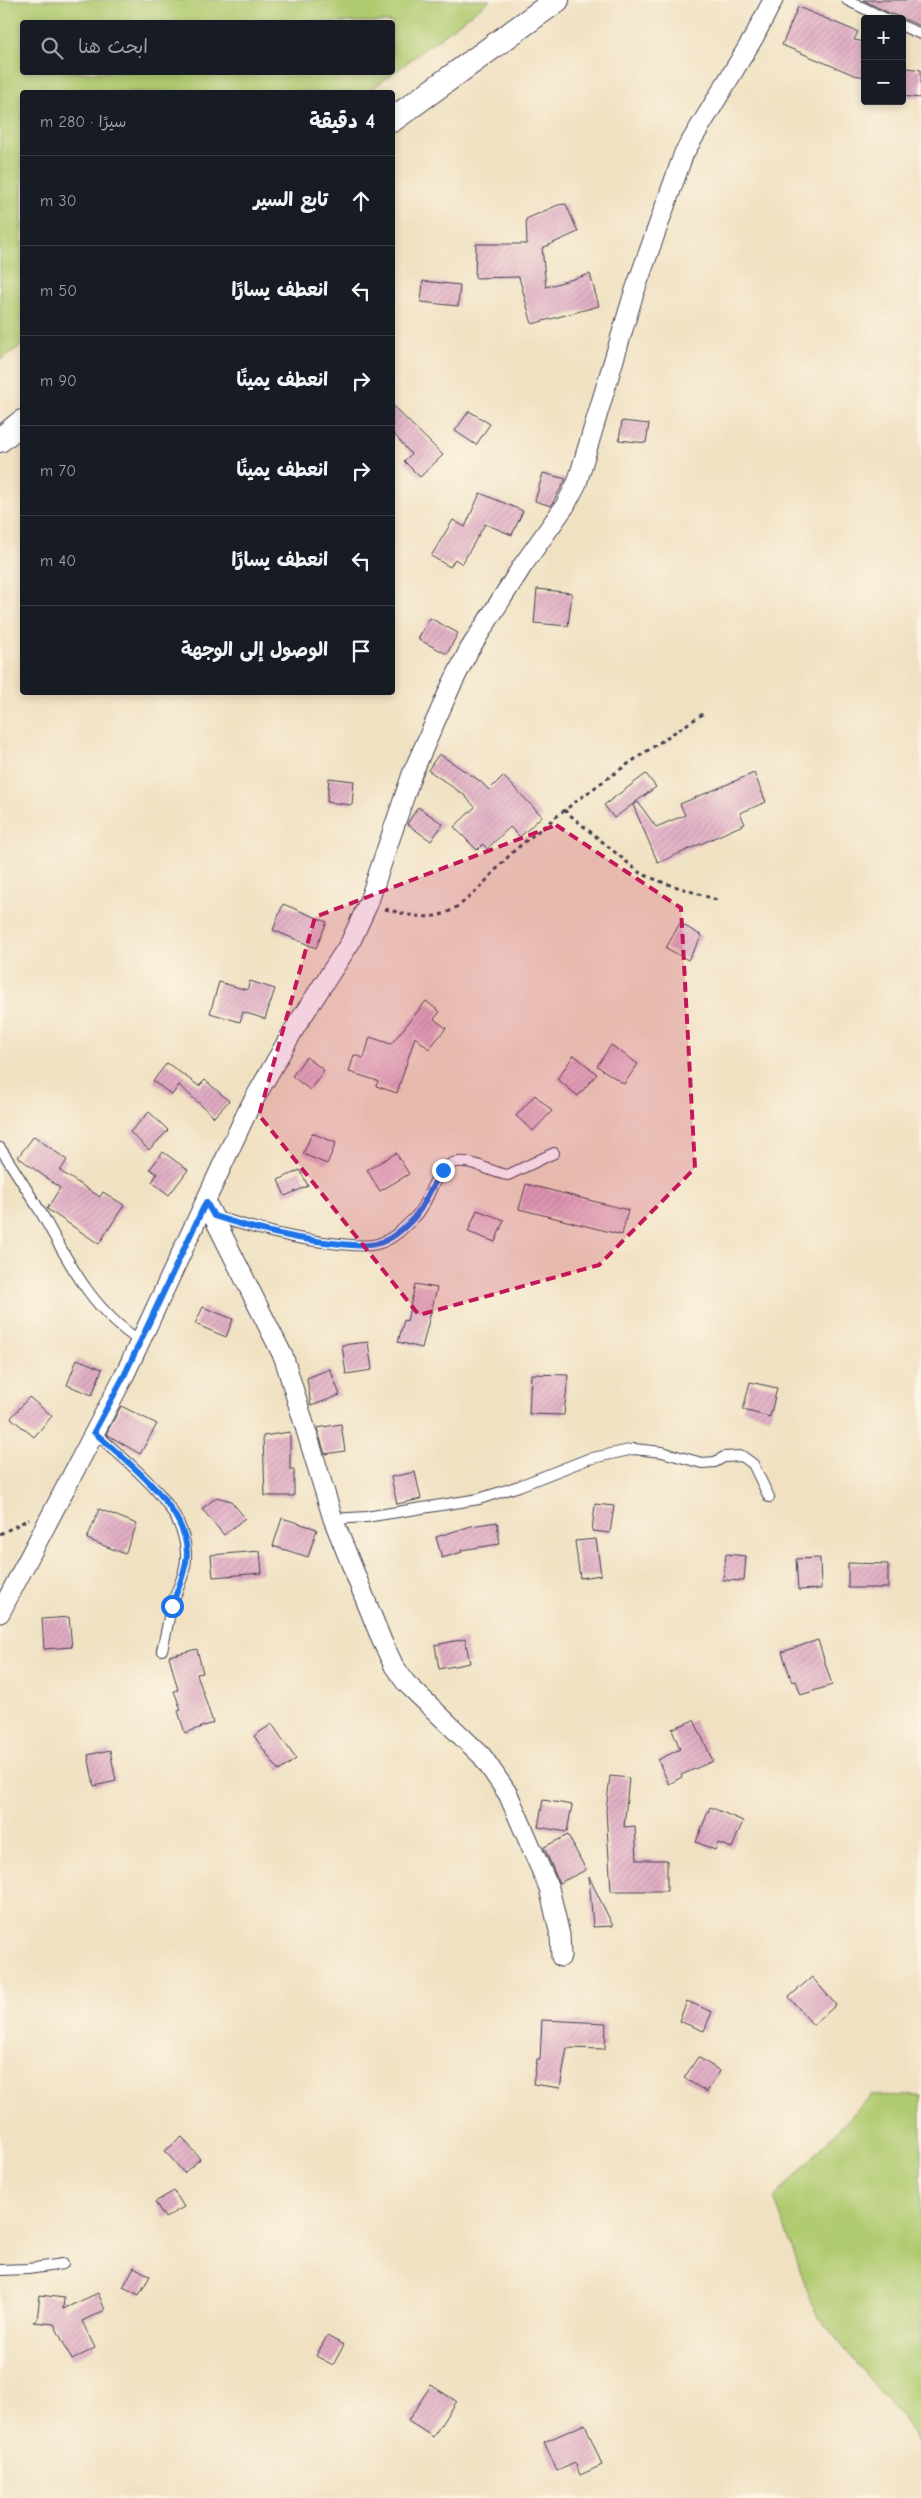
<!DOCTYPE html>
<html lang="ar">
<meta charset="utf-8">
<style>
:root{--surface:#171b24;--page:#242831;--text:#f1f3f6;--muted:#9ea1a6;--line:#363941}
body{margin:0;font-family:"Comic Neue","Playpen Sans Arabic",sans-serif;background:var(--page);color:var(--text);direction:rtl}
.controls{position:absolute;right:15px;top:15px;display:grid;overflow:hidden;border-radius:5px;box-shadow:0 2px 8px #0003}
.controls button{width:45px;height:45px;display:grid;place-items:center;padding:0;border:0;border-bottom:1px solid var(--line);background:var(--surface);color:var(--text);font:25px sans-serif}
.stop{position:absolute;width:15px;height:15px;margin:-11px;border:4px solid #1a73e8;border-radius:50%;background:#fff}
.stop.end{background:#1a73e8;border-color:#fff;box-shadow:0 1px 5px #0008}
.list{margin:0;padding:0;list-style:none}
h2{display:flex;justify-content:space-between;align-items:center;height:65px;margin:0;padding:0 20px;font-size:21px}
h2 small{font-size:16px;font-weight:400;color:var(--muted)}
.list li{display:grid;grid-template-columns:32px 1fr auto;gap:15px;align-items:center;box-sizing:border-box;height:90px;padding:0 20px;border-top:1px solid var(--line)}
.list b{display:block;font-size:19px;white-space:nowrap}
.list em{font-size:16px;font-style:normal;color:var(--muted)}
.icon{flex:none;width:28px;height:28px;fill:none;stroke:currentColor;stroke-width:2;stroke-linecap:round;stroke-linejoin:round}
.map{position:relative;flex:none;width:921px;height:2498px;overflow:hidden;direction:ltr}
.search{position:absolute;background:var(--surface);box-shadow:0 2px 8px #0003;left:20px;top:20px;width:375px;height:55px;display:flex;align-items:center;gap:12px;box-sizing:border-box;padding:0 18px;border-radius:5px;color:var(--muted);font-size:19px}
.panel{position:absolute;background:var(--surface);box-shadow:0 2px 8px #0003;left:20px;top:90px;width:375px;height:605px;border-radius:5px;direction:rtl}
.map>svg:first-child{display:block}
.grass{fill:#b0ca70;stroke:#697656;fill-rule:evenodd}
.building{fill:url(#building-hatch)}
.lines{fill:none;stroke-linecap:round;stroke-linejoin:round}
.service-casing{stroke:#413f4f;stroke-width:12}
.minor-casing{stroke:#413f4f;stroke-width:21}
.tertiary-casing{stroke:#413f4f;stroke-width:26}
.path{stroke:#413f4f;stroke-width:3;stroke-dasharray:4 4;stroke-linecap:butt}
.service{stroke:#fff;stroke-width:10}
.minor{stroke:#fff;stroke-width:19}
.tertiary{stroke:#fff;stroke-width:24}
.route{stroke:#1a73e8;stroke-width:6}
.marked{fill:#c2185b;fill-opacity:0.2;stroke:#c2185b;stroke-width:4;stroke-dasharray:10 6;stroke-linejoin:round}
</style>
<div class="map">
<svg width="921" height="2498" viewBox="0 0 921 2498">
<defs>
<pattern id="building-hatch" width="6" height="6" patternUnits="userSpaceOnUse" patternTransform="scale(1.25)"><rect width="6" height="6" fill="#e0abc3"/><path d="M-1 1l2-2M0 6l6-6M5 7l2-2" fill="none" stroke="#c093a8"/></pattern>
</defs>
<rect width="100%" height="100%" fill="#fcf5e5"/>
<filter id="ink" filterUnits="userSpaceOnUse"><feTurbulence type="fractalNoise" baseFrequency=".02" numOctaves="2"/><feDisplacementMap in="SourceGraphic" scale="10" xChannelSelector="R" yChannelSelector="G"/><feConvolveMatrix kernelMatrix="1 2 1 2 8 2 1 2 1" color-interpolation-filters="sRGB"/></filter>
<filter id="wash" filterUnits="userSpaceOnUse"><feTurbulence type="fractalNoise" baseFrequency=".0096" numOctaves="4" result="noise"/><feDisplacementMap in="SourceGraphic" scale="20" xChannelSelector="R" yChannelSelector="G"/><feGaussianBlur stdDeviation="1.12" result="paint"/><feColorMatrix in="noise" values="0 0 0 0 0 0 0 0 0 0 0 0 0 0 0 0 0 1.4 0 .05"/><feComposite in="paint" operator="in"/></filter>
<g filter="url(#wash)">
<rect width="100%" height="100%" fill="#f0e1c2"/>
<!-- grass -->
<g class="grass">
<path d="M 0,0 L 490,0 L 368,92 L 22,92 L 22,345 L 0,360 ZM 22,22 L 392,22 L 392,72 L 22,72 Z"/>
<path d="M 871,2095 L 921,2096 L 921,2450 L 914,2433 L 816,2314 L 774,2198 Z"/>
</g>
<g id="blocks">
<!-- building -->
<g class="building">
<path d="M 863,0 L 921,0 L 921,26 L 887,12 Z"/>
<path d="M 798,7 L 858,32 L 854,40 L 865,42 L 865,77 L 854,75 L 782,45 Z"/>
<path d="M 902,67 L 921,70 L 921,98 L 902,96 Z"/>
<path d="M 566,204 L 578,232 L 542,248 L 546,287 L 590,274 L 599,306 L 532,324 L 519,277 L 475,278 L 476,244 L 527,244 L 526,219 L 558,205 Z"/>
<path d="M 423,281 L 460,285 L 458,306 L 421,302 Z"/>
<path d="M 392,405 L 443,455 L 420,477 L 404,461 L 411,454 L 392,432 Z"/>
<path d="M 469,411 L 490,424 L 476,445 L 455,431 Z"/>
<path d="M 622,421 L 649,424 L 646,443 L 619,440 Z"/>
<path d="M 543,473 L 566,479 L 551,506 L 535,501 Z"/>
<path d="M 480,493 L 523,511 L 512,535 L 485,524 L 462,564 L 455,559 L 450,567 L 431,556 L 453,520 L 465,527 Z"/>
<path d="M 537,589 L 572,593 L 568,626 L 534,623 Z"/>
<path d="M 430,618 L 458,633 L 447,654 L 418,639 Z"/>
<path d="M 439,754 L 480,781 L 489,790 L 503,776 L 542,816 L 520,837 L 510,827 L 487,849 L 483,844 L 477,850 L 454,827 L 475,807 L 464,795 L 428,770 Z"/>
<path d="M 754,773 L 766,802 L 740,813 L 745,824 L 658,863 L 633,805 L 638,802 L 656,827 L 685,815 L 680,804 Z"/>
<path d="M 646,774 L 656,787 L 614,818 L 604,805 Z"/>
<path d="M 329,778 L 354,781 L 352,805 L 327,802 Z"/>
<path d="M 418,807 L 443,824 L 431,841 L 407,824 Z"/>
<path d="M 283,904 L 327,922 L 316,948 L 273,930 Z"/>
<path d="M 680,923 L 702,936 L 688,960 L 666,948 Z"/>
<path d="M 250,981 L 275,989 L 265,1019 L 243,1012 L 240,1022 L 210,1013 L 219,982 L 247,990 Z"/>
<path d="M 426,1001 L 440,1012 L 434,1019 L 446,1028 L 429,1049 L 415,1037 L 397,1093 L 376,1086 L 378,1081 L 349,1072 L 354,1055 L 364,1058 L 370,1037 L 391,1044 Z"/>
<path d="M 611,1045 L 638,1064 L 624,1084 L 597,1066 Z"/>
<path d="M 574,1055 L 597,1074 L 578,1096 L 557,1079 Z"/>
<path d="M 306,1057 L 324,1070 L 310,1090 L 292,1076 Z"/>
<path d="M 167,1063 L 199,1086 L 205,1080 L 229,1101 L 214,1117 L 179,1085 L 172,1095 L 153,1081 Z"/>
<path d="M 535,1095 L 552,1111 L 533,1131 L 516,1116 Z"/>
<path d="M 149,1112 L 168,1130 L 149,1150 L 130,1132 Z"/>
<path d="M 312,1133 L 336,1143 L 327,1164 L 303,1154 Z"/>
<path d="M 34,1136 L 67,1160 L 60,1171 L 100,1197 L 103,1192 L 124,1205 L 99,1244 L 47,1209 L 60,1188 L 18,1157 Z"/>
<path d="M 163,1152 L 188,1170 L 169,1195 L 152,1182 L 157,1174 L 150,1169 Z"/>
<path d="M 396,1153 L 409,1174 L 380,1191 L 367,1170 Z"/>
<path d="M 300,1170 L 308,1186 L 285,1196 L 278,1180 Z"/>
<path d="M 526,1184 L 628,1210 L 622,1235 L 519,1209 Z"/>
<path d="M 477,1210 L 504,1220 L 495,1242 L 468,1232 Z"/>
<path d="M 415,1284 L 437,1288 L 422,1348 L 398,1342 L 404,1320 L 407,1321 Z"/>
<path d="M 203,1307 L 233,1319 L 226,1337 L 195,1324 Z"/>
<path d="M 368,1342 L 372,1370 L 346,1374 L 342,1345 Z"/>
<path d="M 77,1359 L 102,1369 L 92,1395 L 67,1385 Z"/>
<path d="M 330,1369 L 340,1395 L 311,1406 L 307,1378 Z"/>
<path d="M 531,1374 L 568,1375 L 564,1415 L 529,1414 Z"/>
<path d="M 750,1382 L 777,1388 L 770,1417 L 743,1410 Z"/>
<path d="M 29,1397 L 52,1416 L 34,1437 L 11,1418 Z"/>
<path d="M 121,1406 L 157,1424 L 140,1454 L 106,1434 Z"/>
<path d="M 341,1424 L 345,1451 L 325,1454 L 317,1428 Z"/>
<path d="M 290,1432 L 290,1469 L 294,1469 L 294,1496 L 265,1496 L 263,1436 Z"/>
<path d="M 415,1472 L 421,1499 L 397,1504 L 391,1477 Z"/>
<path d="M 217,1497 L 231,1501 L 245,1518 L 224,1535 L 202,1509 Z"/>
<path d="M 595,1504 L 614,1506 L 610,1533 L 592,1531 Z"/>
<path d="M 99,1509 L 137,1524 L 125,1554 L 87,1539 Z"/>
<path d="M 282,1518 L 317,1529 L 308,1557 L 273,1546 Z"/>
<path d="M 497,1522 L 500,1544 L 461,1550 L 462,1552 L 442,1558 L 436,1537 L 471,1526 Z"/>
<path d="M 596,1539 L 601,1575 L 580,1578 L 575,1541 Z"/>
<path d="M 260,1551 L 262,1573 L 213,1577 L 211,1555 Z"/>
<path d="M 726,1554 L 746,1556 L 744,1581 L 723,1580 Z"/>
<path d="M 820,1558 L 821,1589 L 798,1590 L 796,1559 Z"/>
<path d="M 848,1563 L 888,1564 L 888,1588 L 848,1588 Z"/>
<path d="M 69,1617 L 72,1647 L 44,1649 L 42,1619 Z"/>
<path d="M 465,1639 L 470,1663 L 439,1669 L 435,1645 Z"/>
<path d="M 818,1640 L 832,1685 L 801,1695 L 796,1681 L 792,1682 L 782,1652 Z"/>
<path d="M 197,1649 L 203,1673 L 197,1674 L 213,1723 L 185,1733 L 178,1711 L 181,1710 L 174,1691 L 178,1690 L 169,1656 Z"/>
<path d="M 694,1720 L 713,1761 L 681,1775 L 682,1777 L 669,1784 L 658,1760 L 680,1749 L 672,1729 Z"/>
<path d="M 272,1724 L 296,1759 L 279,1771 L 254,1736 Z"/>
<path d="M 110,1750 L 116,1781 L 94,1786 L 88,1755 Z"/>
<path d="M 610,1776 L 629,1778 L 624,1827 L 635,1826 L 637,1860 L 667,1860 L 667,1891 L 611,1891 L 606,1811 Z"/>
<path d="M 543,1800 L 572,1805 L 567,1832 L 538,1827 Z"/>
<path d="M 710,1807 L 743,1821 L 732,1848 L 718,1843 L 715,1850 L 696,1842 Z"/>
<path d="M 568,1835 L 586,1870 L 559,1883 L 544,1847 Z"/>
<path d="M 589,1877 L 613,1926 L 593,1927 Z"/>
<path d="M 812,1977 L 836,2005 L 813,2025 L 789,1997 Z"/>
<path d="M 687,2001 L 712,2012 L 704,2031 L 679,2021 Z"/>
<path d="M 542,2020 L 606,2023 L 605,2049 L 567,2048 L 560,2088 L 533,2084 L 537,2059 L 540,2059 Z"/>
<path d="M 698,2057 L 720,2071 L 707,2092 L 684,2078 Z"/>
<path d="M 182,2137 L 200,2159 L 184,2173 L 165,2151 Z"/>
<path d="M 174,2191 L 184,2207 L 165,2218 L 155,2202 Z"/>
<path d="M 134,2267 L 150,2276 L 139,2295 L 123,2287 Z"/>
<path d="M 98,2293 L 105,2310 L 82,2321 L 95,2348 L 72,2360 L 54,2324 L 33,2322 L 37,2320 L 40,2295 L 64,2298 L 63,2309 Z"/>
<path d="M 327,2336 L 344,2345 L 333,2365 L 316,2356 Z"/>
<path d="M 431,2385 L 456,2401 L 433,2437 L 408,2421 Z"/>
<path d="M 585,2424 L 602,2465 L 580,2475 L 575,2463 L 557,2471 L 544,2442 Z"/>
</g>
</g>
</g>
<g filter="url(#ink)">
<use href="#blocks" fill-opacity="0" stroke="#413f4f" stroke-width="1"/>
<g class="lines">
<defs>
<g id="service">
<path d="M 847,0 L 886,19"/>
<path d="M 902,26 L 921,34"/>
<path d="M 0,1148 C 15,1170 29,1193 43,1216 C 69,1263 93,1311 140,1341"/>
<path d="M 214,1216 C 256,1229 296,1240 340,1244 C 352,1245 365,1247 377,1244 C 393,1240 406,1226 417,1215 C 430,1200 433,1171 453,1163 C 469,1157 491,1173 508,1175 L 554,1153"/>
<path d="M 94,1432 C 127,1462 186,1505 186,1554 C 187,1571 177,1589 172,1605 C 168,1620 166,1635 162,1650"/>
<path d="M 333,1519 L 366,1517 L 479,1499 L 519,1486 L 588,1459 L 634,1449 L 662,1452 L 702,1463 L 715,1462 L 724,1457 L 742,1456 L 753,1464 L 769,1497"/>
<path d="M 0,2270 L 28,2269 L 63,2264"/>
</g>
<g id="minor">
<path d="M 206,1202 L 284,1358 L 333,1519 L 382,1641 L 394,1666 L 406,1683 L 482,1756 L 508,1794 L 549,1888 L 560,1935 L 561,1957"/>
<path d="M 0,1613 L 124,1376 L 248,1110 L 296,1026 L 350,943 L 368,904 L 412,774 L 451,686 L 469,650 L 523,565 L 565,506 L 577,483 L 633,296 L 684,153 L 754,37 L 773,0"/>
</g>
<g id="tertiary">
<path d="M 392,120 L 557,0"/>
<path d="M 0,440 L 22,422"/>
</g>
</defs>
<!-- service casing -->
<use href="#service" class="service-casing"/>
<!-- minor casing -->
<use href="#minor" class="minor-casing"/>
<!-- tertiary casing -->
<use href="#tertiary" class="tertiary-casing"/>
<!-- path -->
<g class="path">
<path d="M 564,810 L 640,873 L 662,882 L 717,900"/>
<path d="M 385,909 C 406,914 427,922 448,912 C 479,896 495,866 521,845 C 580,796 642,753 706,712"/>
<path d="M 0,1534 L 29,1519"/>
</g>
<!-- service -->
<use href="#service" class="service"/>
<!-- minor -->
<use href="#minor" class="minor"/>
<!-- tertiary -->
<use href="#tertiary" class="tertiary"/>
</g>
</g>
<g class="lines" filter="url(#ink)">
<!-- route -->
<path class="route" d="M 172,1606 C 177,1590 186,1572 187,1554 C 187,1506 127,1462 94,1432 L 124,1376 L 206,1202 L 214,1216 C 256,1230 297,1240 341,1244 C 353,1245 367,1247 379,1243 C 390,1240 399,1232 408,1224 C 425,1208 429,1188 443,1170"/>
</g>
<!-- marked area -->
<path class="marked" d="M 556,825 L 681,908 L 695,1168 L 599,1265 L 419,1315 L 259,1115 L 315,917 Z"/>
</svg>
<div class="controls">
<button>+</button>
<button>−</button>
</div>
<div class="stop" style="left:172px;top:1606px"></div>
<div class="stop end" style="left:443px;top:1170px"></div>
<div class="search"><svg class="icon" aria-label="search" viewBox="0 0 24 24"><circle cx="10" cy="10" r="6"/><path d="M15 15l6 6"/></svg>ابحث هنا</div>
<section class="panel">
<h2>4 دقيقة<small>سيرًا · 280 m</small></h2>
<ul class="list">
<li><svg class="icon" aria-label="ahead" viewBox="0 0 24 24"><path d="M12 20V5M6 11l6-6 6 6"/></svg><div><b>تابع السير</b></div><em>30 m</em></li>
<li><svg class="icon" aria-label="left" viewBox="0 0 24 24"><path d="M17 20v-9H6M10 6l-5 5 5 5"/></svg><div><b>انعطف يسارًا</b></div><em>50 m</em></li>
<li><svg class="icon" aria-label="right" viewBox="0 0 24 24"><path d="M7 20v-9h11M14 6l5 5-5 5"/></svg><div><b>انعطف يمينًا</b></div><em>90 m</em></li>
<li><svg class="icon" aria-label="right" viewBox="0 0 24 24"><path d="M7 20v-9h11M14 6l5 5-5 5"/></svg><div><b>انعطف يمينًا</b></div><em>70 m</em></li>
<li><svg class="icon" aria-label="left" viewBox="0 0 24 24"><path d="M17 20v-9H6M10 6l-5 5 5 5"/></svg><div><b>انعطف يسارًا</b></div><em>40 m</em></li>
<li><svg class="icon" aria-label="arrive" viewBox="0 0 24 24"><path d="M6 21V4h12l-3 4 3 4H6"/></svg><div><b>الوصول إلى الوجهة</b></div></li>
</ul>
</section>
</div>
